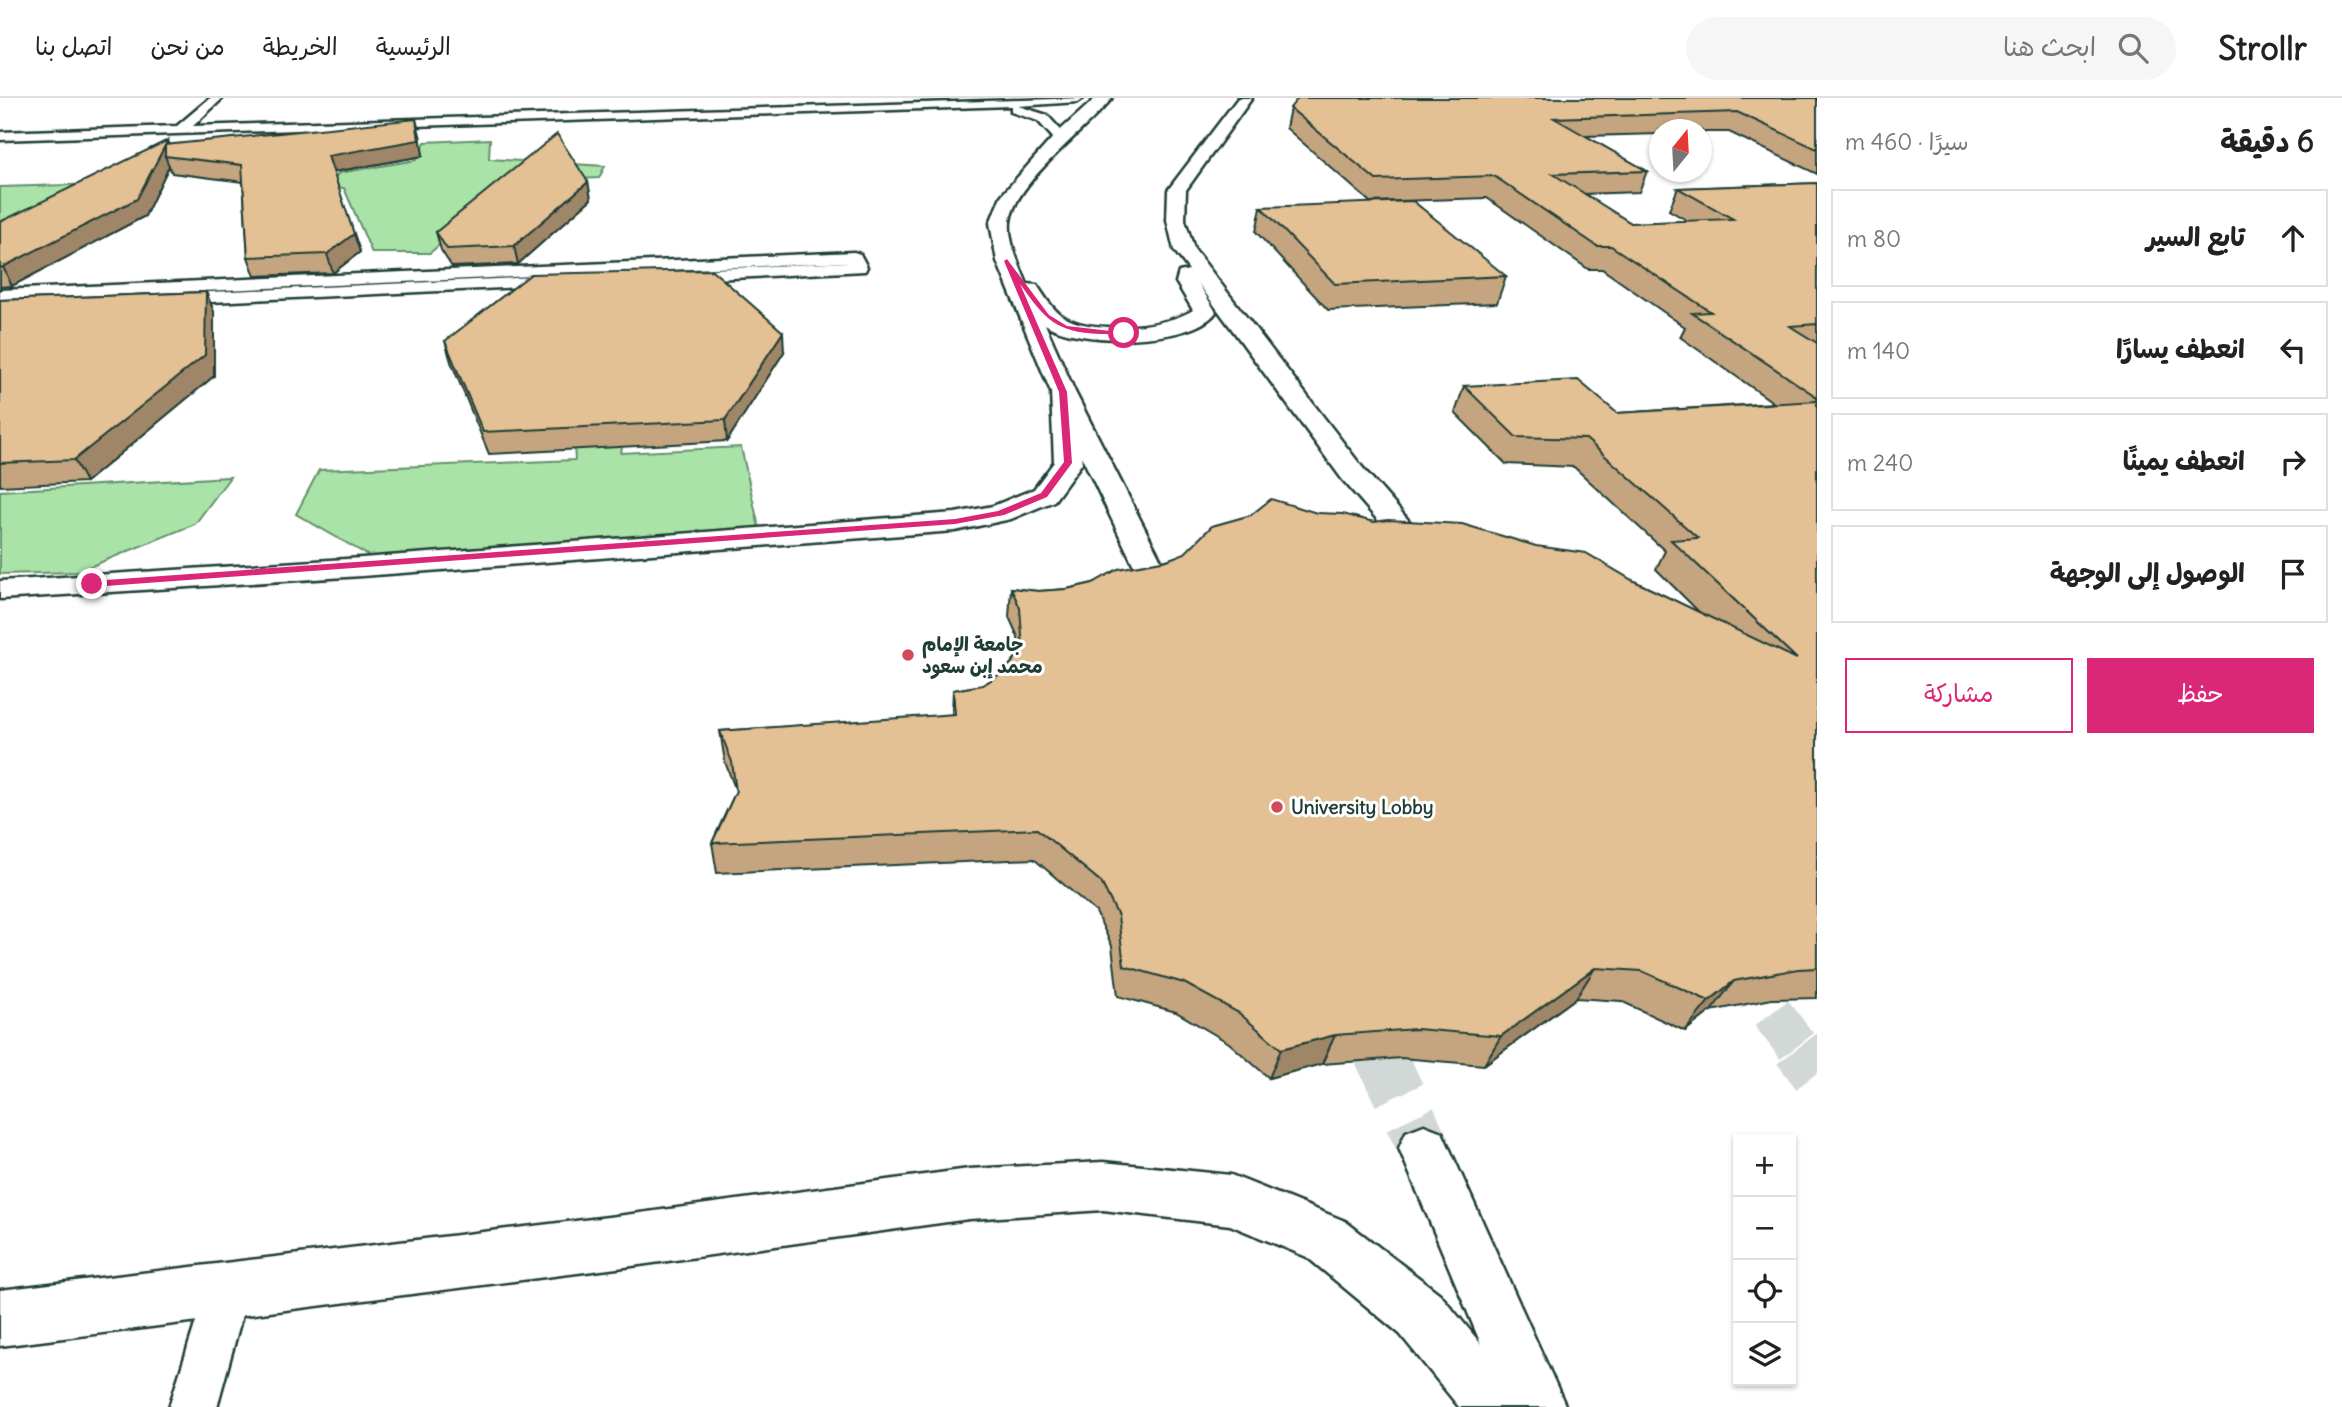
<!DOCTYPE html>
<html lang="ar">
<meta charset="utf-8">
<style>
:root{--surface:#fff;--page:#f6f6f6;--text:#222;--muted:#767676;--line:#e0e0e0;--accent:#db2777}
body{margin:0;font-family:Delius,"Playpen Sans Arabic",sans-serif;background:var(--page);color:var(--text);direction:rtl}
.controls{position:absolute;right:21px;bottom:21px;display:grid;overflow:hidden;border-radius:0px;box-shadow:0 2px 5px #0004}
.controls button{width:63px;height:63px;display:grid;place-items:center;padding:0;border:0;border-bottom:2px solid var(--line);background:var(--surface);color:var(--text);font:35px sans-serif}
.compass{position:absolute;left:1649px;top:21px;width:63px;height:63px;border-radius:50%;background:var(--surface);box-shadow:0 2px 5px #0004;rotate:18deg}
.stop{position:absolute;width:21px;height:21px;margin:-16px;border:5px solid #db2777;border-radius:50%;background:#fff}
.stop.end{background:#db2777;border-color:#fff;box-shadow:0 2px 7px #0008}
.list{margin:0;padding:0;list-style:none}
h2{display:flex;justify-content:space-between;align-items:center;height:91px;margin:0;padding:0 28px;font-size:30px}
h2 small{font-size:23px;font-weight:400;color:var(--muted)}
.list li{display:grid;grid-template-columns:46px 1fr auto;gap:21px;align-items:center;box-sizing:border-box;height:98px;margin:0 14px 14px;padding:0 14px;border:2px solid var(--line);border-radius:0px}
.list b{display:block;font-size:26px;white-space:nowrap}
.list em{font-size:23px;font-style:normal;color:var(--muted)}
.actions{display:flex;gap:14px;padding:21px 28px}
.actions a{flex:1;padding:16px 0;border:2px solid var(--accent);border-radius:0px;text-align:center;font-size:24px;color:var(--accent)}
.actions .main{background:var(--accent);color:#fff}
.icon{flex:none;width:38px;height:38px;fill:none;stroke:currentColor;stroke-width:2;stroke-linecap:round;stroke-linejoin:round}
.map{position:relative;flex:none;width:1817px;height:1309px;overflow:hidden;direction:ltr}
header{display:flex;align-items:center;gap:42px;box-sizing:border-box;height:98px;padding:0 35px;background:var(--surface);border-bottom:2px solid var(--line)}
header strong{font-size:33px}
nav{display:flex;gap:38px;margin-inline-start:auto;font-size:24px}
.search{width:490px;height:63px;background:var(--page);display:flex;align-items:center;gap:18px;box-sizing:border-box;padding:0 24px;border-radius:38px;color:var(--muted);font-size:26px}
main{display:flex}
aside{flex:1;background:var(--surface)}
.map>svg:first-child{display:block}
.green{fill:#aae3a7;stroke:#64906e;stroke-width:2}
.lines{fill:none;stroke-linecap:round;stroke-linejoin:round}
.tertiary-tunnel-far1{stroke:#d2d8d6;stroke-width:42;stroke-dasharray:42 21;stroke-linecap:butt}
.tertiary-tunnel{stroke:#d2d8d6;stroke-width:52;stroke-dasharray:52 26;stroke-linecap:butt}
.minor-casing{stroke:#1f3d34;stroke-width:5}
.tertiary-casing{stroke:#1f3d34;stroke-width:5}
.minor{fill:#fff;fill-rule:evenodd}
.tertiary{fill:#fff;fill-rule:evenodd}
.wall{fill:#c4a580;stroke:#1f3d34;stroke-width:2}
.shaded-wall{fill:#a08668;stroke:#1f3d34;stroke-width:2}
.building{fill:#e4c095;stroke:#1f3d34;stroke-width:2}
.route{fill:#db2777}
.poi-dot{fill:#d1495b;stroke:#fff;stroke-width:2.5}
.labels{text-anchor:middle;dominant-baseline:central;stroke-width:6;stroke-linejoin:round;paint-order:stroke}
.poi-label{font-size:19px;font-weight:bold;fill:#1f3d34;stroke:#fff;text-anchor:start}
</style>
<header>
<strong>Strollr</strong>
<div class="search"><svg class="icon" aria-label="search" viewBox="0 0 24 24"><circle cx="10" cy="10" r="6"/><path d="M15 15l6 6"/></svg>ابحث هنا</div>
<nav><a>الرئيسية</a><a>الخريطة</a><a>من نحن</a><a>اتصل بنا</a></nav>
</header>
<main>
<aside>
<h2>6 دقيقة<small>سيرًا · 460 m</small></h2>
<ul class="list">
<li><svg class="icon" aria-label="ahead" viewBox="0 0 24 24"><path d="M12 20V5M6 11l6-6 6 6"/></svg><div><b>تابع السير</b></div><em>80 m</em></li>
<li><svg class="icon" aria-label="left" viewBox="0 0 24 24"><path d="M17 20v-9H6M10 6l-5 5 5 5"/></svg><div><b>انعطف يسارًا</b></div><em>140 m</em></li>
<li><svg class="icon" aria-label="right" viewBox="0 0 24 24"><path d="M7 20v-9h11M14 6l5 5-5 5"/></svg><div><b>انعطف يمينًا</b></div><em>240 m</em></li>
<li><svg class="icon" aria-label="arrive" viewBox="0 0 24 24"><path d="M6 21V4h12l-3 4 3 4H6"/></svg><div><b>الوصول إلى الوجهة</b></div></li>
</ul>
<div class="actions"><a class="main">حفظ</a><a>مشاركة</a></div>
</aside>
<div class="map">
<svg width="1817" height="1309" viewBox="0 0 1817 1309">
<rect width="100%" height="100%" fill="#fff"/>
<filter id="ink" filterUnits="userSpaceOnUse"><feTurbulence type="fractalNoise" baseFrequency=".0143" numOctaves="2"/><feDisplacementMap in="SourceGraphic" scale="14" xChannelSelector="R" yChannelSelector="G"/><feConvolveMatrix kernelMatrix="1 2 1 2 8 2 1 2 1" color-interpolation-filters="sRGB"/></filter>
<g filter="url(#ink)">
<!-- green -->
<g class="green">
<path d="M 490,41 L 489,61 L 605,68 L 599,80 L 511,84 L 430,155 L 372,155 L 344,90 L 327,90 L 339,75 L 416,62 L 425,44 Z"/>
<path d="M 103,86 L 0,145 L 0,89 Z"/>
<path d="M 569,273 L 631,297 L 621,355 L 741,349 L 760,434 L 371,459 L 296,416 L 319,372 L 575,362 Z"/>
<path d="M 230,379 L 195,426 L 77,474 L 0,476 L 0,393 Z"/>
</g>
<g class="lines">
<!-- tertiary-tunnel-far1 -->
<g class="tertiary-tunnel-far1">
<path d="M 1733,865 L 1799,951"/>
<path d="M 1362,918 L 1378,951"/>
</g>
<!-- tertiary-tunnel -->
<g class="tertiary-tunnel">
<path d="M 1377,950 L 1424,1050"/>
<path d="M 1798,950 L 1817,975"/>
</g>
<defs>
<g id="minor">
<path d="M 210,0 L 223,0 L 193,28 L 1084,0 L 1078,4 L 1018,8 L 1047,17 L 1068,40 L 1061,44 L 1056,43 L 1038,23 L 1011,14 L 1011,8 L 0,42 L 0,34 L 177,28 Z"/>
<path d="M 854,154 L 860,156 L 867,169 L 865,173 L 675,183 L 667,178 L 675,173 L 848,164 L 0,202 L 0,192 Z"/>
<path d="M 559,178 L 567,183 L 565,187 L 168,206 L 159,201 L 168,196 Z"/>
<path d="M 227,1170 L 243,1176 L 249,1192 L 217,1309 L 169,1309 L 211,1176 Z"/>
</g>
<g id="tertiary">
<path d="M 1096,0 L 1112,0 C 1088,31 1014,84 1010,124 C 1008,144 1020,168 1027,186 L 1037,187 C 1046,201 1055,216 1070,222 C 1100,235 1166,229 1193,212 L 1176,184 L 1179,174 L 1189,172 L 1174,152 L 1167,122 L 1168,92 L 1238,0 L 1252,0 L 1186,92 L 1185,122 L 1194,151 L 1362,369 L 1409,423 L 1414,429 L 1409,435 L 1399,438 L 1389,435 L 1342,381 L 1198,185 L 1216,214 C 1193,247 1077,248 1045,226 L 1075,294 L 1167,474 L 1163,481 L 1152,483 L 1141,481 L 1137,474 L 1081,357 L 1082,365 L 1054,403 L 1011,421 L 955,433 L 362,478 L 0,501 L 0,483 L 362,460 L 955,415 L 993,408 L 1034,391 L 1054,364 L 1051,294 L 997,163 L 990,125 L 1001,98 L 1055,37 Z"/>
<path d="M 1424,1027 L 1442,1034 L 1566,1309 L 1459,1309 L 1400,1236 L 1307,1159 L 1230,1127 L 1103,1112 L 969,1121 L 625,1169 L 0,1248 L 0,1192 L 625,1117 L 969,1071 L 1103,1064 L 1231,1077 L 1345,1123 L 1440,1196 L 1481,1246 L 1399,1050 L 1406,1034 Z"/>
</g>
</defs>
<!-- minor casing -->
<use href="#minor" class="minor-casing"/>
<!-- tertiary casing -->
<use href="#tertiary" class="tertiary-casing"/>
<!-- minor -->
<use href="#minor" class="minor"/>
<!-- tertiary -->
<use href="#tertiary" class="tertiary"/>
</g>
<!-- wall -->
<g class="wall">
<path d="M 1817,0 L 1817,76 L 1729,34 L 1702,34 L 1702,32 L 1660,32 L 1660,36 L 1586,38 L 1647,73 L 1639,94 L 1584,96 L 1631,125 L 1688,123 L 1669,112 L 1678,90 L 1817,85 L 1817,900 L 1772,901 L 1711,913 L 1685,933 L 1621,903 L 1576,900 L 1484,967 L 1401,960 L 1322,966 L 1269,980 L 1229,945 L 1176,914 L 1118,898 L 1112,848 L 1096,814 L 1034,761 L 717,775 L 712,745 L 736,693 L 725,664 L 720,633 L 952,617 L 953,592 L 983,587 L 1005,573 L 1019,556 L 1018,539 L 1009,519 L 1011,490 L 1038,493 L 1067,491 L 1093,485 L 1317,415 L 1374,424 L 1632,482 L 1700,515 L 1656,471 L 1665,453 L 1574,369 L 1506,366 L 1455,315 L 1464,288 L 1617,315 L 1774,305 L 1680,239 L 1685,229 L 1602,171 L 1588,171 L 1487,100 L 1370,104 L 1286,30 L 1290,10 Z"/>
<path d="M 420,37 L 423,58 L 333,74 L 360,154 L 333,175 L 255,178 L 248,159 L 243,84 L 172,75 L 169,68 L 145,118 L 12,188 L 0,189 L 0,124 L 170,47 Z"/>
<path d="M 588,84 L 591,101 L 518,166 L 452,169 L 441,152 L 436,134 Z"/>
<path d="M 1261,109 L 1506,178 L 1497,205 L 1328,212 L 1256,134 Z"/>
<path d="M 206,194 L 214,214 L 214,278 L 86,384 L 0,388 L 0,202 Z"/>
<path d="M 445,243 L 784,254 L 727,343 L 489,356 L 451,264 Z"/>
</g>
<!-- shaded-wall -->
<g class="shaded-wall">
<path d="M 416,21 L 420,37 L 423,58 L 333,74 L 328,58 Z"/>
<path d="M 168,42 L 174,58 L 165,58 L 169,68 L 145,118 L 12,188 L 3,169 Z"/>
<path d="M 588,84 L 591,101 L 518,166 L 514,148 Z"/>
<path d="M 354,136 L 360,154 L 333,175 L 327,156 Z"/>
<path d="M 206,194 L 214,214 L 214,278 L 86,384 L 74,362 Z"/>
<path d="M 783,234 L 784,254 L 727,343 L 725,322 Z"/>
<path d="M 1595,870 L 1576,900 L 1484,967 L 1501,938 Z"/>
<path d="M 1734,883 L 1711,913 L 1685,933 L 1709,903 Z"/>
<path d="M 1335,937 L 1322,966 L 1269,980 L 1281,951 Z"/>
</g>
<!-- building -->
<g class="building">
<path d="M 1298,0 L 1817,0 L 1817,51 L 1737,14 L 1554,20 L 1647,73 L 1553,76 L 1631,125 L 1733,121 L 1678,90 L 1817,85 L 1817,226 L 1790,228 L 1817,245 L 1817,299 L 1692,215 L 1711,214 L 1611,148 L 1597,148 L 1494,78 L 1376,82 L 1290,10 Z"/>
<path d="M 416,21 L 419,42 L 328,58 L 354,136 L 327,156 L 248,159 L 242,67 L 165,58 L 165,47 Z"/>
<path d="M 557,36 L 588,84 L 514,148 L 447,151 L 436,134 Z"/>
<path d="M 168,42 L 137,101 L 3,169 L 0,170 L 0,124 Z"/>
<path d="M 1413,103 L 1506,178 L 1335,186 L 1261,109 Z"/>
<path d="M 712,172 L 783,234 L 725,322 L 483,334 L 445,243 L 531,176 Z"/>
<path d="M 206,194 L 205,257 L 74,362 L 0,365 L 0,202 Z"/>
<path d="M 1578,282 L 1617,315 L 1817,303 L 1817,870 L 1798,871 L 1734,883 L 1709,903 L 1642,873 L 1595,870 L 1501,938 L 1416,931 L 1335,937 L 1281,951 L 1239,915 L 1184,885 L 1124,868 L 1118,818 L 1101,784 L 1037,731 L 712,745 L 736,693 L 732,664 L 720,633 L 955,616 L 953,592 L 983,587 L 1005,573 L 1023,551 L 1020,510 L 1011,490 L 1038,493 L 1067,491 L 1093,485 L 1118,471 L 1167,462 L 1185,455 L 1212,428 L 1251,417 L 1271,401 L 1317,415 L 1343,416 L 1374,424 L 1388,422 L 1462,426 L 1536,448 L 1586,455 L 1632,482 L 1797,561 L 1671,442 L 1698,440 L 1586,341 L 1516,339 L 1464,288 Z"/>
</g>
</g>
<!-- route -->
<path class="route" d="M 1007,161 L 1049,217 L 1067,228 L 1128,235 C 1120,238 1110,236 1100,236 C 1055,234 1045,221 1020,186 L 1067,294 L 1072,365 L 1047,399 L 1004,417 L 955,426 L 92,489 L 88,486 L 92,483 L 955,421 L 998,413 L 1041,395 L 1064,364 L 1059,294 L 1004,163 Z"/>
<!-- markers -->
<g class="poi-dot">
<circle cx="908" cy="557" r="7"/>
<circle cx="1277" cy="709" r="7"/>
</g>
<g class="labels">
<!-- poi labels -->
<g class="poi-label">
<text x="922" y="546">جامعة الإمام<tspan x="922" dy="22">محمد إبن سعود</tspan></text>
<text x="1291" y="709">University Lobby</text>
</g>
</g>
</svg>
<div class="controls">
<button>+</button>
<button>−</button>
<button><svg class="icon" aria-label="locate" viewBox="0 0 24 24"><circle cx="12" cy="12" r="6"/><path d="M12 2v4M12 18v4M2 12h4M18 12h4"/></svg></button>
<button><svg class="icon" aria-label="layers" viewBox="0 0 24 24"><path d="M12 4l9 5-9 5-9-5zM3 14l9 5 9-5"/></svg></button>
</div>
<svg class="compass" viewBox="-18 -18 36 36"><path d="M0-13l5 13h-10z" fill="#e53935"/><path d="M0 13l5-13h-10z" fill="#767676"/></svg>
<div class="stop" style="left:1124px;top:235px"></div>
<div class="stop end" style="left:92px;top:486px"></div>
</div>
</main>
